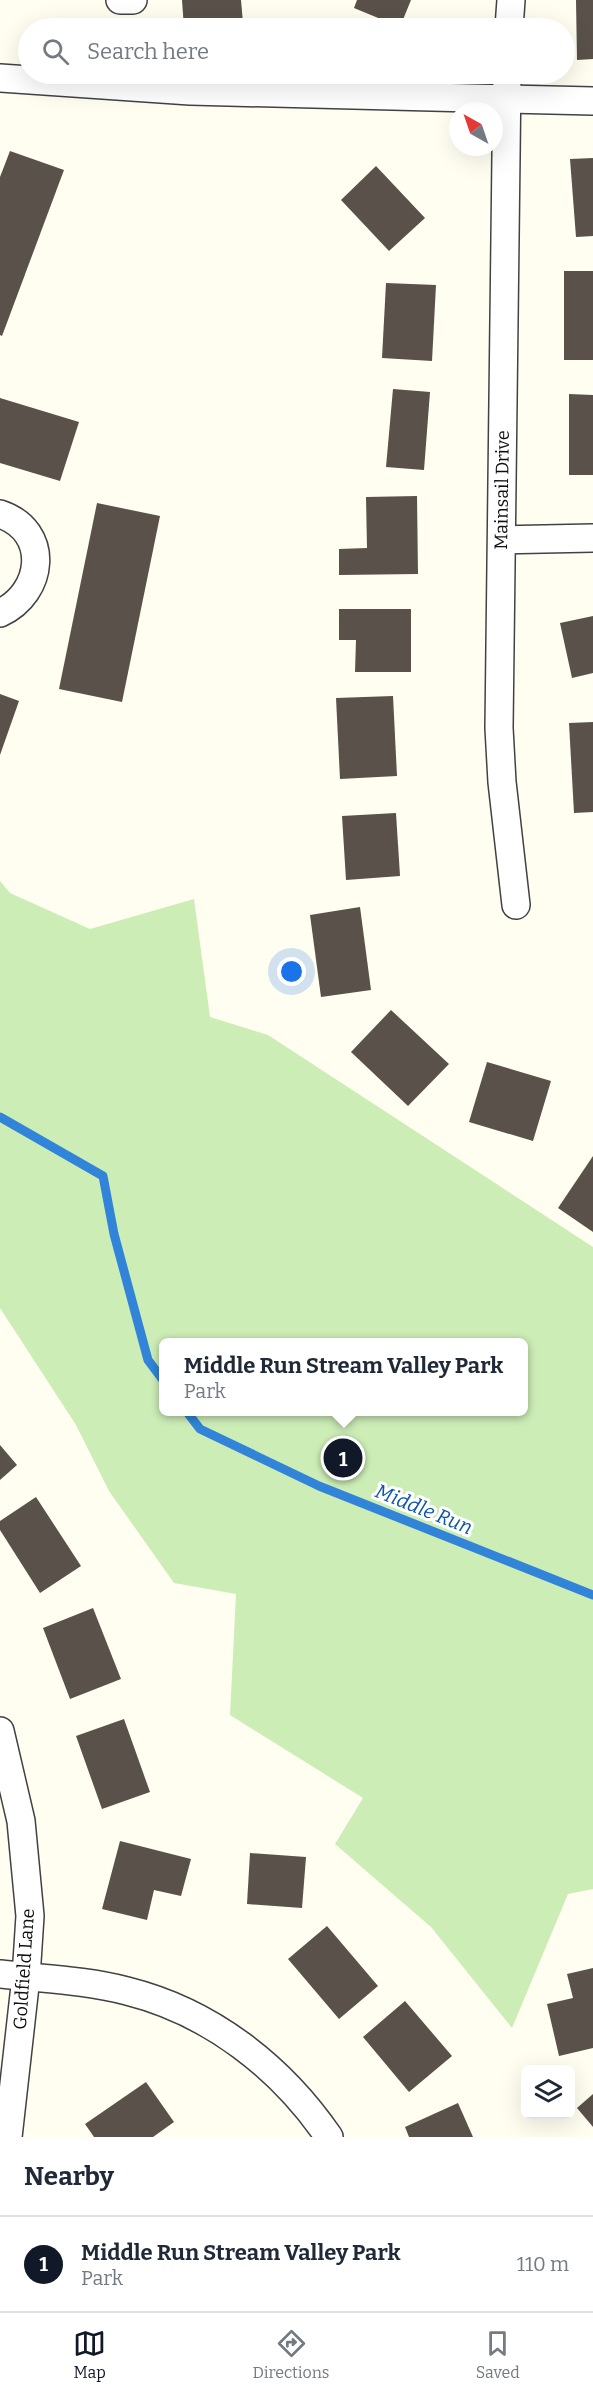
<!DOCTYPE html>
<style>
:root{--surface:#fff;--page:#f2f2f3;--text:#1f2937;--muted:#747a83;--line:#e0e1e3;--accent:#111827}
body{margin:0;font-family:Bitter,serif;background:var(--page);color:var(--text)}
.controls{position:absolute;right:18px;bottom:18px;display:grid;overflow:hidden;border-radius:9px;box-shadow:0 6px 24px #0002}
.controls button{width:54px;height:54px;display:grid;place-items:center;padding:0;border:0;border-bottom:2px solid var(--line);background:var(--surface);color:var(--text);font:30px sans-serif}
.compass{position:absolute;left:449px;top:102px;width:54px;height:54px;border-radius:50%;background:var(--surface);box-shadow:0 6px 24px #0002;rotate:320deg}
.you{position:absolute;left:292px;top:972px;width:21px;height:21px;margin:-15px;border:4px solid #fff;border-radius:50%;background:#1a73e8;box-shadow:0 0 0 9px #1a73e833}
.badge{display:grid;place-items:center;width:39px;height:39px;border-radius:50%;background:var(--accent);color:#fff;font-size:20px;font-weight:700}
.pin{position:absolute;translate:-50% -50%;border:3px solid #fff;box-shadow:0 2px 6px #0006}
.popup{position:absolute;left:159px;top:1338px;width:369px;height:78px;box-sizing:border-box;display:grid;place-content:center;border-radius:9px;background:var(--surface);filter:drop-shadow(0 2px 4px #0005);font-size:20px;white-space:nowrap;color:var(--muted)}
.popup b{font-size:22px;color:var(--text)}
.popup::after{content:'';position:absolute;left:50%;top:100%;margin-left:-12px;border:12px solid transparent;border-top-color:var(--surface)}
.list{margin:0;padding:0;list-style:none}
h2{display:flex;justify-content:space-between;align-items:center;height:78px;margin:0;padding:0 24px;font-size:26px}
h2 small{font-size:20px;font-weight:400;color:var(--muted)}
.list li{display:grid;grid-template-columns:39px 1fr auto;gap:18px;align-items:center;box-sizing:border-box;height:96px;padding:0 24px;border-top:2px solid var(--line)}
.list b{display:block;font-size:22px;white-space:nowrap}
.list p{margin:0;font-size:20px;white-space:nowrap;color:var(--muted)}
.list em{font-size:20px;font-style:normal;color:var(--muted)}
.icon{flex:none;width:33px;height:33px;fill:none;stroke:currentColor;stroke-width:2;stroke-linecap:round;stroke-linejoin:round}
.map{position:relative;flex:none;width:593px;height:2137px;overflow:hidden}
.search{position:absolute;background:var(--surface);box-shadow:0 6px 24px #0002;left:18px;right:18px;top:18px;height:66px;display:flex;align-items:center;gap:15px;box-sizing:border-box;padding:0 21px;border-radius:33px;color:var(--muted);font-size:22px}
.sheet{height:174px;background:var(--surface)}
nav{display:flex;justify-content:space-around;align-items:center;box-sizing:border-box;height:84px;border-top:2px solid var(--line);background:var(--surface);font-size:16px;color:var(--muted)}
nav a{display:grid;justify-items:center;gap:3px}
nav .on{color:var(--accent)}
.map>svg:first-child{display:block}
.green{fill:#cdedb7;fill-rule:evenodd}
.lines{fill:none;stroke-linecap:round;stroke-linejoin:round}
.stream{stroke:#3184d8;stroke-width:9}
.building{fill:#59514a}
.minor-casing{stroke:#424242;stroke-width:30}
.minor{stroke:#fff;stroke-width:27}
.labels{text-anchor:middle;dominant-baseline:central;stroke-width:6;stroke-linejoin:round;paint-order:stroke}
.street-label{font-size:18px;fill:#0f0f0f;stroke:#fff}
.water-label{font-size:20px;font-style:italic;fill:#0d55ac;stroke:#fff}
</style>
<div class="map">
<svg width="593" height="2137" viewBox="0 0 593 2137">
<rect width="100%" height="100%" fill="#fffef1"/>
<!-- green -->
<path class="green" d="M 0,881 L 10,893 L 90,929 L 194,899 L 210,1017 L 268,1035 L 593,1247 L 593,1889 L 568,1894 L 512,2028 L 431,1927 L 335,1844 L 363,1798 L 230,1715 L 236,1594 L 174,1583 L 109,1491 L 76,1425 L 0,1308 ZM 163,1342 L 523,1342 L 523,1412 L 163,1412 Z"/>
<g class="lines">
<!-- stream -->
<g class="stream">
<path d="M 0,1117 L 103,1176 L 114,1234 L 148,1360 L 163,1380"/>
<path d="M 187,1412 L 200,1429 L 319,1486 L 593,1595"/>
</g>
</g>
<!-- building -->
<g class="building">
<path d="M 182,0 L 241,0 L 243,23 L 184,28 Z"/>
<path d="M 357,0 L 411,0 L 400,27 L 354,8 Z"/>
<path d="M 576,0 L 593,0 L 593,59 L 577,60 Z"/>
<path d="M 10,151 L 64,170 L 2,336 L 0,335 L 0,177 Z"/>
<path d="M 593,158 L 593,236 L 576,237 L 570,159 Z"/>
<path d="M 376,166 L 425,218 L 389,251 L 341,200 Z"/>
<rect x="564" y="271" width="29" height="89"/>
<path d="M 386,283 L 436,285 L 432,361 L 382,358 Z"/>
<path d="M 393,389 L 430,392 L 424,470 L 386,467 Z"/>
<path d="M 569,394 L 593,395 L 593,475 L 569,475 Z"/>
<path d="M 0,398 L 79,422 L 60,481 L 0,463 Z"/>
<path d="M 417,496 L 418,574 L 339,575 L 339,549 L 367,548 L 366,497 Z"/>
<path d="M 97,503 L 160,516 L 122,702 L 59,689 Z"/>
<path d="M 339,609 L 411,609 L 411,672 L 355,672 L 356,640 L 339,640 Z"/>
<path d="M 593,616 L 593,673 L 572,678 L 560,623 Z"/>
<path d="M 0,694 L 19,701 L 0,755 Z"/>
<path d="M 393,696 L 397,776 L 340,779 L 336,698 Z"/>
<path d="M 593,722 L 593,812 L 574,813 L 569,723 Z"/>
<path d="M 396,813 L 400,876 L 346,880 L 342,816 Z"/>
<path d="M 360,907 L 371,990 L 321,997 L 310,915 Z"/>
<path d="M 391,1010 L 449,1064 L 408,1106 L 351,1052 Z"/>
<path d="M 487,1062 L 551,1081 L 533,1141 L 469,1122 Z"/>
<path d="M 593,1156 L 593,1232 L 558,1208 Z"/>
<path d="M 0,1445 L 17,1465 L 0,1480 Z"/>
<path d="M 36,1497 L 81,1566 L 40,1593 L 0,1530 L 0,1521 Z"/>
<path d="M 93,1608 L 121,1679 L 70,1699 L 43,1628 Z"/>
<path d="M 124,1719 L 150,1792 L 102,1809 L 76,1736 Z"/>
<path d="M 120,1841 L 191,1859 L 181,1896 L 154,1890 L 147,1920 L 102,1909 Z"/>
<path d="M 250,1853 L 306,1857 L 302,1908 L 247,1904 Z"/>
<path d="M 327,1926 L 378,1986 L 339,2019 L 288,1959 Z"/>
<path d="M 593,1968 L 593,2048 L 559,2056 L 547,2004 L 573,1998 L 567,1974 Z"/>
<path d="M 405,2001 L 452,2056 L 409,2092 L 363,2037 Z"/>
<path d="M 146,2082 L 174,2122 L 153,2137 L 94,2137 L 85,2124 Z"/>
<path d="M 593,2094 L 593,2127 L 577,2108 Z"/>
<path d="M 458,2103 L 473,2137 L 409,2137 L 405,2127 Z"/>
</g>
<g class="lines">
<defs>
<g id="minor">
<path d="M 120,0 L 133,0"/>
<path d="M 509,28 L 511,0"/>
<path d="M 507,74 L 499,728 L 502,782 L 516,905"/>
<path d="M 0,78 L 190,91 L 593,101"/>
<path d="M 0,514 C 51,531 44,593 0,613"/>
<path d="M 502,540 L 593,538"/>
<path d="M 0,1731 L 21,1821 L 30,1916 L 26,1977 L 8,2137"/>
<path d="M 0,1974 C 42,1979 85,1980 127,1991 C 211,2012 281,2067 329,2137"/>
</g>
</defs>
<!-- minor casing -->
<use href="#minor" class="minor-casing"/>
<!-- minor -->
<use href="#minor" class="minor"/>
</g>
<g class="labels">
<!-- street labels -->
<g class="street-label">
<text transform="translate(502 490) rotate(-89)">Mainsail Drive</text>
<text transform="translate(24 1969) rotate(-86)">Goldfield Lane</text>
</g>
<!-- water labels -->
<g class="water-label">
<text transform="translate(424 1509) rotate(22)">Middle Run</text>
</g>
</g>
</svg>
<div class="controls">
<button><svg class="icon" aria-label="layers" viewBox="0 0 24 24"><path d="M12 4l9 5-9 5-9-5zM3 14l9 5 9-5"/></svg></button>
</div>
<svg class="compass" viewBox="-18 -18 36 36"><path d="M0-13l5 13h-10z" fill="#e53935"/><path d="M0 13l5-13h-10z" fill="#747a83"/></svg>
<div class="you"></div>
<div class="pin badge" style="left:343px;top:1458px">1</div>
<div class="popup"><b>Middle Run Stream Valley Park</b>Park</div>
<div class="search"><svg class="icon" aria-label="search" viewBox="0 0 24 24"><circle cx="10" cy="10" r="6"/><path d="M15 15l6 6"/></svg>Search here</div>
</div>
<section class="sheet">
<h2>Nearby<small></small></h2>
<ul class="list">
<li><span class="badge">1</span><div><b>Middle Run Stream Valley Park</b><p>Park</p></div><em>110 m</em></li>
</ul>
</section>
<nav>
<a class="on"><svg class="icon" aria-label="map" viewBox="0 0 24 24"><path d="M3 6l6-2 6 2 6-2v14l-6 2-6-2-6 2zM9 4v14M15 6v14"/></svg>Map</a>
<a><svg class="icon" aria-label="directions" viewBox="0 0 24 24"><path d="M12 3l9 9-9 9-9-9zM9 14v-3h6M13 9l2 2-2 2"/></svg>Directions</a>
<a><svg class="icon" aria-label="saved" viewBox="0 0 24 24"><path d="M7 4h10v16l-5-4-5 4z"/></svg>Saved</a>
</nav>
